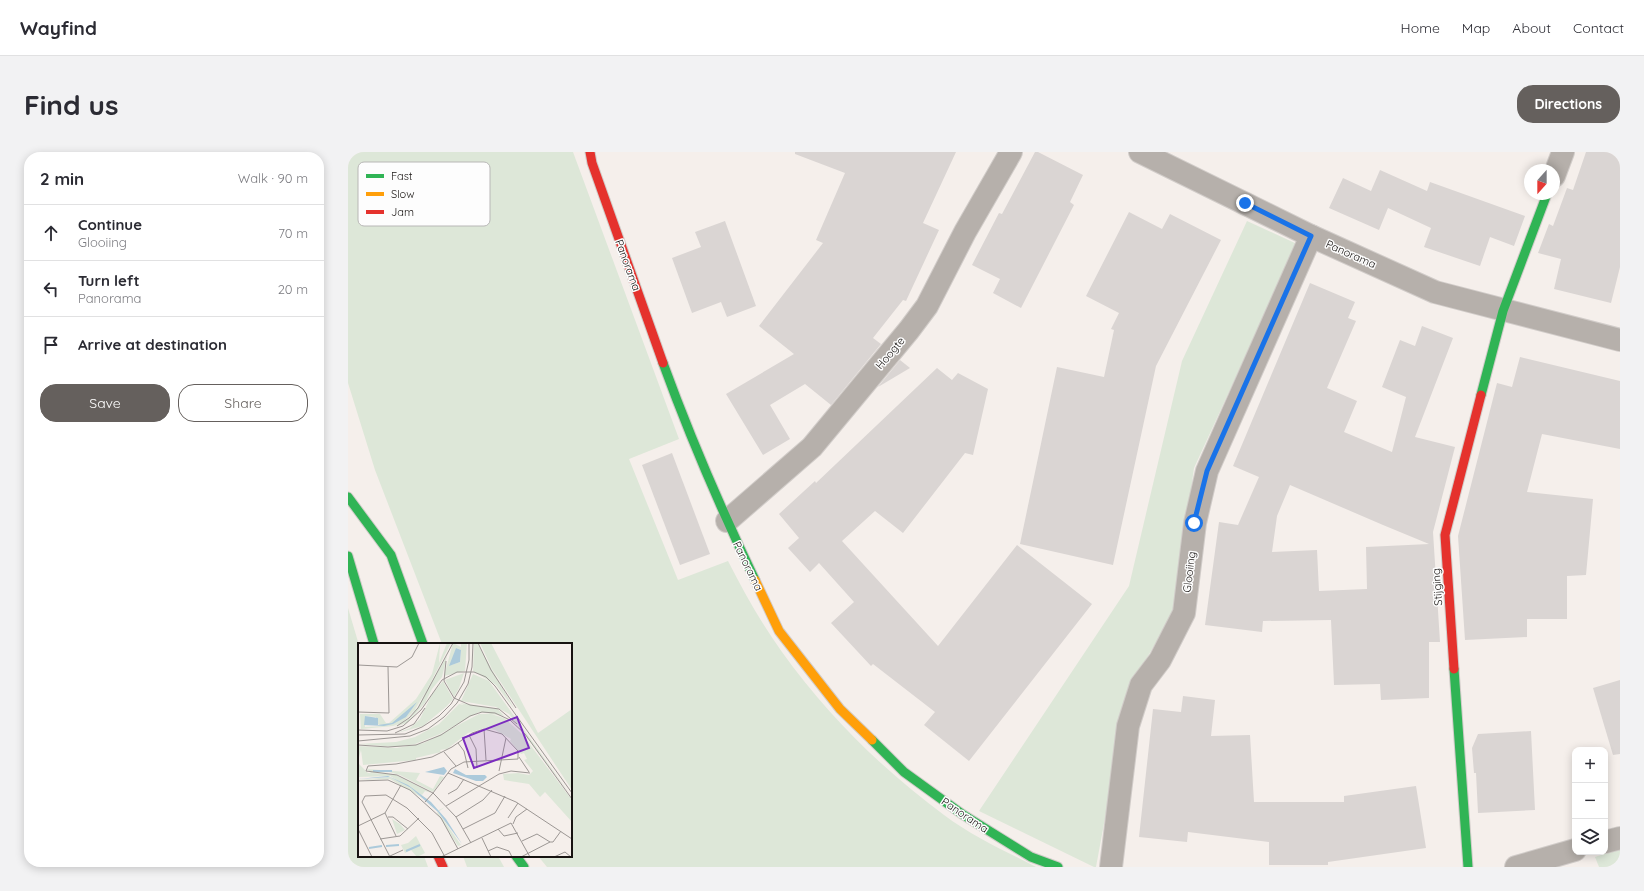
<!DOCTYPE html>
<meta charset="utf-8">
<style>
:root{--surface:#fff;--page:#f2f2f3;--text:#2b2b33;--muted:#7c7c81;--line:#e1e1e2;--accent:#65605d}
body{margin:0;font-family:Quicksand,sans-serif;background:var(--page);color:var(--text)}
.controls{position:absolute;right:12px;bottom:12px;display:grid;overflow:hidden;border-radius:8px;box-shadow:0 2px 10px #0003}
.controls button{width:36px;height:36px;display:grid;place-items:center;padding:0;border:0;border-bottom:1px solid var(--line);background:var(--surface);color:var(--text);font:20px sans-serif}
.compass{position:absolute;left:1176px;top:12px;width:36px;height:36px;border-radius:50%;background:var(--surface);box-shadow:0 2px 10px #0003;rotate:201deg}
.stop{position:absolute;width:12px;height:12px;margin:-9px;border:3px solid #1a73e8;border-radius:50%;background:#fff}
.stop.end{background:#1a73e8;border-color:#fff;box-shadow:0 1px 4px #0008}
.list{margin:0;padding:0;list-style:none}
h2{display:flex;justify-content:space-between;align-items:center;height:52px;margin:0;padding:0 16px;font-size:17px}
h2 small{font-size:13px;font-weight:400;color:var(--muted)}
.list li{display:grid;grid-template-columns:26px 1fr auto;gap:12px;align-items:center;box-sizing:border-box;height:56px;padding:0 16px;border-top:1px solid var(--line)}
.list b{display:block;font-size:15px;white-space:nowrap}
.list p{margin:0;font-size:13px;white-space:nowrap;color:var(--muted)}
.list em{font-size:13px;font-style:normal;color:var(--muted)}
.actions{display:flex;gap:8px;padding:12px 16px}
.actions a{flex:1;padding:9px 0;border:1px solid var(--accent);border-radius:16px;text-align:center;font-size:14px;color:var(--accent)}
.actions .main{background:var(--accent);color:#fff}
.icon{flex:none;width:22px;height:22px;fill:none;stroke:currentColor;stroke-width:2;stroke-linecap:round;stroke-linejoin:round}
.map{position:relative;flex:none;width:1272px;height:715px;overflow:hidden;border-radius:16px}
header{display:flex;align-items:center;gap:24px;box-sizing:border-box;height:56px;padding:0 20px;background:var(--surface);border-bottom:1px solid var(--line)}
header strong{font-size:19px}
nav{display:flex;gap:22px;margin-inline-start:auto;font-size:14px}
.intro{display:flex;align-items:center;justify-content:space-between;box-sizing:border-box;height:96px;padding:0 24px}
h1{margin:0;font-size:28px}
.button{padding:10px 18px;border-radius:16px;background:var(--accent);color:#fff;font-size:14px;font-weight:700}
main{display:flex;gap:24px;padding:0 24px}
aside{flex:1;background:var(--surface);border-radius:16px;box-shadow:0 2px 10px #0003}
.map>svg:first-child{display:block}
.green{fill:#dde7d8}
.building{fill:#dad5d3;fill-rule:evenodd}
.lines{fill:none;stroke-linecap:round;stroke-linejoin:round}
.street-casing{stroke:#d1ccc9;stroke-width:24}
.fast-casing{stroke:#d1ccc9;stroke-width:11}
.slow-casing{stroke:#d1ccc9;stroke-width:11}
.jam-casing{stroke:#d1ccc9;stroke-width:11}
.street{stroke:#b6b0ab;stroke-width:22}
.fast{stroke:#30b455;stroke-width:9}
.slow{stroke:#ff9f0a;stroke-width:9}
.jam{stroke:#e5322d;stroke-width:9}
.route{stroke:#1a73e8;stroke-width:5}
.labels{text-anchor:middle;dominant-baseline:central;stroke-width:3;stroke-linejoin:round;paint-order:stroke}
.street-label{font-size:11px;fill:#171311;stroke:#fdfdfd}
.inset-river{fill:none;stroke:#accadb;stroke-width:2}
.inset-road{fill:none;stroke:#9c9794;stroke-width:1}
.view{fill:#7b2cbf;fill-opacity:0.15;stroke:#7b2cbf;stroke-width:2}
.inset-edge{fill:none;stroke:#171311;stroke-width:2}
.key{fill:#fdfdfd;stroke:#b8b7b6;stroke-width:1}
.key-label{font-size:11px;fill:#171311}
</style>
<header>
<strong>Wayfind</strong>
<nav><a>Home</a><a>Map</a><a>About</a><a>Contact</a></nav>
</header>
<div class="intro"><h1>Find us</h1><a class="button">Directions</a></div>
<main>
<aside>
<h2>2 min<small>Walk · 90 m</small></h2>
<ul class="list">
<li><svg class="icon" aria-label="ahead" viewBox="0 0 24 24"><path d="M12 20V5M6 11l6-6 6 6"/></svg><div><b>Continue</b><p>Glooiing</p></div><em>70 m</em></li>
<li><svg class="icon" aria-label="left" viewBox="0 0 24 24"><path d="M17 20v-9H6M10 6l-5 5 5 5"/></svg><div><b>Turn left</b><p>Panorama</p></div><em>20 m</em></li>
<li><svg class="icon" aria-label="arrive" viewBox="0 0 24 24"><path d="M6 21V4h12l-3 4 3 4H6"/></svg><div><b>Arrive at destination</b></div></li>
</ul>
<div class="actions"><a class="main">Save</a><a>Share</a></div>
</aside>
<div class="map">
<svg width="1272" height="715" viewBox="0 0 1272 715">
<rect width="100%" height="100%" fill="#f5efeb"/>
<!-- green -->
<g class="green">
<path d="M 0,0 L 225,0 L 331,287 L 281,307 L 330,428 L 380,409 C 396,440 413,471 434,500 C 479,563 534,617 596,663 C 624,684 657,699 688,715 L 199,715 L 190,704 L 223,704 L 223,492 L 94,492 L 27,318 L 0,231 Z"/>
<path d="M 899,69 L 949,92 L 846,316 L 826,460 L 781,536 L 748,715 L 746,715 L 631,659 L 781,434 L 834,209 Z"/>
<path d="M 0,456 L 11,493 L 11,704 L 76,704 L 80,715 L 0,715 Z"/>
<path d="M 1272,697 L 1272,715 L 1251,715 L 1247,705 Z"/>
<path d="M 115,704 L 150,704 L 156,715 L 119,715 Z"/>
</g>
<!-- building -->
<g class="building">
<path d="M 447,0 L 608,0 L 575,71 L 591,78 L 558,149 L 555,148 L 525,186 L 533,192 L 483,253 L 457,232 L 422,253 L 442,287 L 415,303 L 378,242 L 446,202 L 411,174 L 475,91 L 468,88 L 497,21 L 447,2 Z"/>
<path d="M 687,0 L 690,0 L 735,23 L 722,50 L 726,53 L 673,156 L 645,141 L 652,127 L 624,113 L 651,61 L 654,62 Z"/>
<path d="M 1238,0 L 1272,0 L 1272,115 L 1263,151 L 1206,137 L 1213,107 L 1190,101 L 1201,72 L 1205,74 L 1219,36 L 1225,38 Z"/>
<path d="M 1032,18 L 1079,39 L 1082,30 L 1177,64 L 1166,94 L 1142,85 L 1132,114 L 1076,95 L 1083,76 L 1040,56 L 1031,78 L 981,56 L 995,26 L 1023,39 Z"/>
<path d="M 781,60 L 814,77 L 822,62 L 873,88 L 808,214 L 765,413 L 672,392 L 709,215 L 756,225 L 766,178 L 763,177 L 771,161 L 738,144 Z"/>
<path d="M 377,69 L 408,154 L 379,165 L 373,150 L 344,161 L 324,106 L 353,95 L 347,80 Z"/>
<path d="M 962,131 L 1007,150 L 1000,166 L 1008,169 L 979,236 L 1009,249 L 996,280 L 1044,300 L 1058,245 L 1034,235 L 1052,188 L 1067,194 L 1074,174 L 1105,186 L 1067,285 L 1107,295 L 1085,380 L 1092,490 L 1081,490 L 1081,546 L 1033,548 L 1032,532 L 986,533 L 983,468 L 915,469 L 914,480 L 857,473 L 871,370 L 890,373 L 911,325 L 885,314 ZM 942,333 L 1035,373 L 1081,392 L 1018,395 L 1019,437 L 971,439 L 969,398 L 924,400 L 929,364 Z"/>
<path d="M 1172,205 L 1272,229 L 1272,297 L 1194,282 L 1179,340 L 1245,347 L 1238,423 L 1219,424 L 1219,467 L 1179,467 L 1179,485 L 1117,488 L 1110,384 L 1149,231 L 1164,235 Z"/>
<path d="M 552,208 L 562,216 L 530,235 Z"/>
<path d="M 589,216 L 604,228 L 610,221 L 640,237 L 625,303 L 617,301 L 555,381 L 527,359 L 494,389 L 590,494 L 669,393 L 744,452 L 621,609 L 576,573 L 587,560 L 525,512 L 523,514 L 483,471 L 506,450 L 471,411 L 462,420 L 440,396 L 451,386 L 431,362 L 467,329 L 468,331 Z"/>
<path d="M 324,301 L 362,402 L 332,413 L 294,313 Z"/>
<path d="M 1272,528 L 1272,602 L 1265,603 L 1245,536 Z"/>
<path d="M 835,544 L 867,548 L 863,584 L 902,583 L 906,650 L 996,650 L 996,644 L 1068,634 L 1078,696 L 980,710 L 980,713 L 921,713 L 921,690 L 840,680 L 839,690 L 791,685 L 805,557 L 833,560 Z"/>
<path d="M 1183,579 L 1187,658 L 1130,661 L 1128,621 L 1126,621 L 1124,596 L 1130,582 Z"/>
</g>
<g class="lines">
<defs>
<g id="street">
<path d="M 792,0 L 963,84 L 1087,140 L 1272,188"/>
<path d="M 1206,24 L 1215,0"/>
<path d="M 379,369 L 464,295 L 561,178 L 579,154 L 617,80 L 663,0"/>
<path d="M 1257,690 L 1272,686"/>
<path d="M 763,715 L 780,574 L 793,533 L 812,508 L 836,461 L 847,371 L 859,319 L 963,84"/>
<path d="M 1168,715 L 1227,698"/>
</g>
<g id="fast">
<path d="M 315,211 C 342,285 373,357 407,428"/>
<path d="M 1133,243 L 1155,159 L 1199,42"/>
<path d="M 0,345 L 43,403 L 75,492"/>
<path d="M 0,404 L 26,492"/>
<path d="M 1106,517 L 1120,715"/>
<path d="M 524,588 L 556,620 L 614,662 L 683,705 L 710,715"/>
<path d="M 168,704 L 176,715"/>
</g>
<path id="slow" d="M 407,428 L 431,479 L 492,557 L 524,588"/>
<g id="jam">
<path d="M 242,0 L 244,11 L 315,211"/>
<path d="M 1106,517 L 1097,383 L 1133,243"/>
<path d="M 90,704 L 95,715"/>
</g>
</defs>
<!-- street casing -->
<use href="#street" class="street-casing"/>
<!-- fast casing -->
<use href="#fast" class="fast-casing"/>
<!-- slow casing -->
<use href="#slow" class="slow-casing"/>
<!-- jam casing -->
<use href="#jam" class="jam-casing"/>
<!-- street -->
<use href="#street" class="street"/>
<!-- fast -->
<use href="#fast" class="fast"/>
<!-- slow -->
<use href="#slow" class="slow"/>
<!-- jam -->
<use href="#jam" class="jam"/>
</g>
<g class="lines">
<!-- route -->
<path class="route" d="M 846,371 L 859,319 L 963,84 L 897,51"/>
</g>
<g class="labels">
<!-- street labels -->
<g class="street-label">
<text transform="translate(1003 102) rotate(24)">Panorama</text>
<text transform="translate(280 113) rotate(70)">Panorama</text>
<text transform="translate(542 201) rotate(-50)">Hoogte</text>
<text transform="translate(400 414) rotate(64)">Panorama</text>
<text transform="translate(841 420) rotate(-83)">Glooiing</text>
<text transform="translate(1089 435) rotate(-94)">Stijging</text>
<text transform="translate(617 663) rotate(34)">Panorama</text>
</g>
</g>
<!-- overview -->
<g transform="translate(10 491)">
<rect width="214" height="214" fill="#f5efeb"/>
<path d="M 82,0 L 81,20 L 89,0 L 93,0 L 60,64 L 44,80 L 35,83 L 3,86 L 2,71 L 22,71 L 28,80 L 31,80 L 58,56 L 74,31 ZM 7,73 L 18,74 L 19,81 L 25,83 L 7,84 ZM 95,0 L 103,4 L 103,0 L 109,0 L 107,28 L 86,33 ZM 98,5 L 103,7 L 102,19 L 93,22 ZM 116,0 L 119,0 L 157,67 L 138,42 L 115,28 ZM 122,0 L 133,0 L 180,90 L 214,66 L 214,147 L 134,26 ZM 89,13 L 84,34 L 74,46 L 67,60 L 49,80 L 36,84 L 52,75 ZM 106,30 L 101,45 L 96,54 L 87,37 ZM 115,31 L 131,38 L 214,154 L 151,71 L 138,64 L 103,58 ZM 85,38 L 95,56 L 89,63 L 65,83 L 39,90 L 52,85 L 62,76 L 74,51 ZM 102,60 L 140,66 L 146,73 L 121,69 L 82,91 L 57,101 L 39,104 L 0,101 L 38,99 L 57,94 L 81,81 L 101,61 L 106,62 ZM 121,71 L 133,71 L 146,75 L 164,91 L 214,157 L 214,179 L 187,149 L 182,154 L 171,141 L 146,137 L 145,131 L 160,130 L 171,132 L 175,128 L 166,117 L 169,116 L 166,110 L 163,111 L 152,98 L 153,96 L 137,87 L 127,85 L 110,90 L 89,106 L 82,107 L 83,109 L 58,115 L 58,117 L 5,122 L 3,107 L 0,118 L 0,103 L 39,105 L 66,100 ZM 1,121 L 10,130 L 36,131 L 74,150 L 67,148 L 64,152 L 32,133 L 0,134 ZM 9,126 L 62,130 L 58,137 L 75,146 L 82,133 L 86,134 L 75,149 L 42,132 L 31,129 L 13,130 ZM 32,134 L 50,143 L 68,157 L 32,136 L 0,137 ZM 87,164 L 80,169 L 103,202 L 100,203 L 79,170 L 81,167 ZM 34,176 L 42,181 L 47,187 L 39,191 ZM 58,193 L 67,210 L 59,214 L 53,207 L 47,210 L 43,202 L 50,200 Z" fill="#dde7d8" fill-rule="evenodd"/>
<path d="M 98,5 L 103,7 L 102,19 L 91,23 ZM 59,59 L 48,74 L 35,81 L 26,83 L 6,82 L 7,73 L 20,75 L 20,82 L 34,80 ZM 86,124 L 89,128 L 86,132 L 67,129 ZM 97,126 L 108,132 L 127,132 L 129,134 L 125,138 L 118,138 L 95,130 ZM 30,133 L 50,142 L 73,159 L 88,176 L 104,201 L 80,169 L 53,145 L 32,134 L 0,136 Z" fill="#accadb"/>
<path class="inset-river" d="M 15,128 L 34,128M 28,203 L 41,202M 11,205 L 24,203M 48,208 L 62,202"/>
<path class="inset-road" d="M 120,0 L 133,27 L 158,65M 88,18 L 86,38 L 96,55 L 112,62 L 141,66 L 159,81M 0,22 L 39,24 L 54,14 L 61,0M 0,69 L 31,70 L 30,24M 39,83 L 51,75 L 60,65 L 95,0M 126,86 L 144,91 L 160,108 L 160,116 L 106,119 L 93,126 L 75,150 L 39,132 L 8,128 L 10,123 L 38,121 L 74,114 L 94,104 L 114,90 ZM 126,86 L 128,117M 0,87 L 29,88 L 45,83 L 63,67 L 84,37 L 99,29 L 116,29 L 128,34 L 137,43 L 214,150M 37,90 L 56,81 L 67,65M 0,92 L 47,91 L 64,84 L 81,73 L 93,61 L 106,39 L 111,17 L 111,0M 111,92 L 118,106 L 119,125M 0,98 L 52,93 L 70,86 L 86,74 L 99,60 L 110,41 L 114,24 L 115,0M 100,100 L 106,108 L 110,125M 0,102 L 30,104 L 58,102 L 83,92 L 112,73 L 124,69 L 137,70 L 152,77 L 167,91 L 214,156M 86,109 L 98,123M 161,114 L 171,129M 141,128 L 148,95M 90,130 L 158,159 L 214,196M 0,138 L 30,137 L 52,147 L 83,175 L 100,206M 90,151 L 99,146 L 106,136M 67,159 L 75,150 L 77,152 L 98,174 L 113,200M 88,163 L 141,131 L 153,128 L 172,130M 27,170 L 38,193M 30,174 L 35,174 L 50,186M 98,174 L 125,157 L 134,147M 150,175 L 160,160M 155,181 L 158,174 L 169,166M 0,183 L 27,170 L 43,142M 0,186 L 14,214M 105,186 L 137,170 L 147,153M 140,186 L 146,193 L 160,190M 124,195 L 133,214M 22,196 L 42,193 L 61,175M 192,199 L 195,199 L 203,188M 130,208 L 139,204 L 151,208 L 154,214M 32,213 L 45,207M 32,214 L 4,159 L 7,153 L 28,152 L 49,165 L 74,190 L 87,214M 83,214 L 153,180 L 172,214M 163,214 L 192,199 L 179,191 L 164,198M 196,214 L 207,209 L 213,214"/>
<path class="view" d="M 159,74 L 171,105 L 116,125 L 105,95 Z"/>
<rect width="214" height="214" class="inset-edge"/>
</g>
<!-- legend -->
<rect x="10" y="10" width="132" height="64" rx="6" class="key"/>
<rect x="18" y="22" width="18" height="4" fill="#30b455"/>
<rect x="18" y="40" width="18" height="4" fill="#ff9f0a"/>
<rect x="18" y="58" width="18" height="4" fill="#e5322d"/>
<g class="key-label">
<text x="43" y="28">Fast</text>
<text x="43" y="46">Slow</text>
<text x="43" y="64">Jam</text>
</g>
</svg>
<div class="controls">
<button>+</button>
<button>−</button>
<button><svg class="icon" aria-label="layers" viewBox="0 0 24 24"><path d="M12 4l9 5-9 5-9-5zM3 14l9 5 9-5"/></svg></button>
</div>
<svg class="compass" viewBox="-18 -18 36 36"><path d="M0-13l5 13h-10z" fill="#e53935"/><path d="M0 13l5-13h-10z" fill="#7c7c81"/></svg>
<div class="stop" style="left:846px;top:371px"></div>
<div class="stop end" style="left:897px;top:51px"></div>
</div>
</main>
